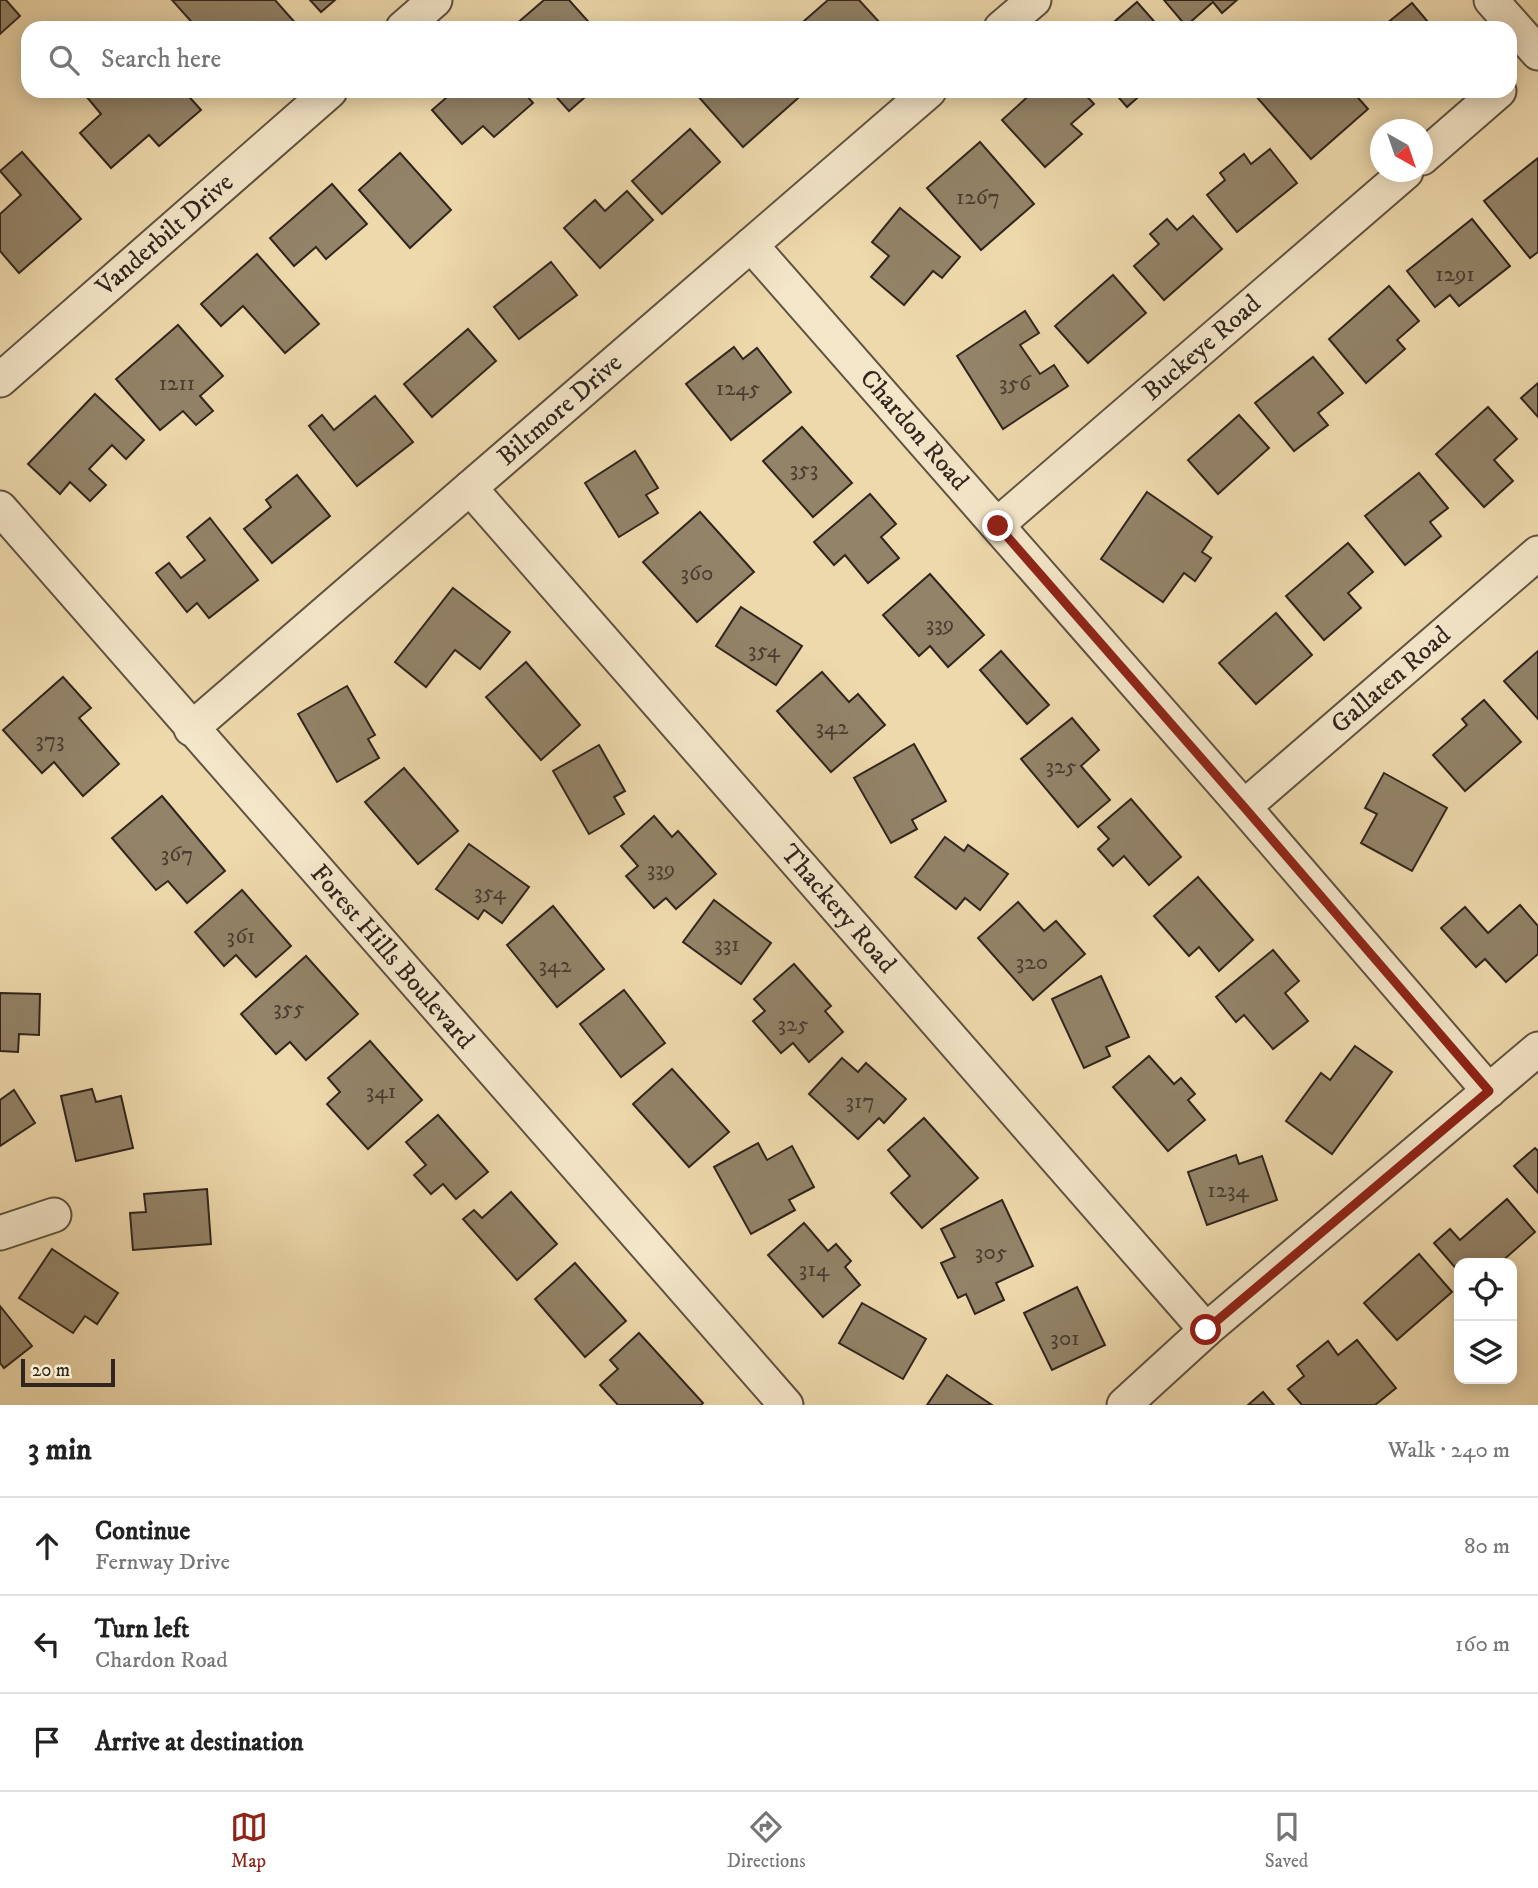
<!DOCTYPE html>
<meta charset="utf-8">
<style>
:root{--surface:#fff;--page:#f6f6f6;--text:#222;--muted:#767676;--line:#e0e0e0;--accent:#8f2418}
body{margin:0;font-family:"IM FELL DW Pica",serif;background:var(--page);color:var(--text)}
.controls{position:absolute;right:21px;bottom:21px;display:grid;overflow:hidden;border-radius:14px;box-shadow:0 4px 18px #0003}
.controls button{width:63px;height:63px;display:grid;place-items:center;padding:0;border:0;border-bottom:2px solid var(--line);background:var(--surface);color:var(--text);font:35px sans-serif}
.compass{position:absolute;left:1370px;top:119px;width:63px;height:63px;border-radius:50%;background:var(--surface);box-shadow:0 4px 18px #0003;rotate:140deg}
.scale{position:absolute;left:21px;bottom:18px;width:94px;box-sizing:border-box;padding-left:7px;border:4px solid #31251f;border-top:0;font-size:19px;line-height:24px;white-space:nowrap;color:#31251f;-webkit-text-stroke:5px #f4e6c9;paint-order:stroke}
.stop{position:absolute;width:21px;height:21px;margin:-16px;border:5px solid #8f2418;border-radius:50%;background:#fff}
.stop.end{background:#8f2418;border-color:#fff;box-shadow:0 2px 7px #0008}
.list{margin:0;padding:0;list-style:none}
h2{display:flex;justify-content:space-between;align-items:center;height:91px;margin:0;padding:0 28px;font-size:30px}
h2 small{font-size:23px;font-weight:400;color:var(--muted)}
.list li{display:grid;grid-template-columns:46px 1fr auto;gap:21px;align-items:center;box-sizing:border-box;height:98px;padding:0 28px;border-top:2px solid var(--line)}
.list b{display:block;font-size:26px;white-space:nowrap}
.list p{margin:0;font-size:23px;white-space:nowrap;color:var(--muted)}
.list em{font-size:23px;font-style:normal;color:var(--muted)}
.icon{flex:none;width:38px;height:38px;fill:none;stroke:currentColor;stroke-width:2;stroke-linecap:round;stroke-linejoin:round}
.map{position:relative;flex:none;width:1538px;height:1405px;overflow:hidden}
.search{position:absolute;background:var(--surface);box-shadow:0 4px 18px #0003;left:21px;right:21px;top:21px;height:77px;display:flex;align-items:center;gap:18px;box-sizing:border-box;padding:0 24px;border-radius:21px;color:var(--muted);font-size:26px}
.sheet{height:385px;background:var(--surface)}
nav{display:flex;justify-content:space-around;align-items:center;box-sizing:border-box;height:98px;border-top:2px solid var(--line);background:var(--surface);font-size:19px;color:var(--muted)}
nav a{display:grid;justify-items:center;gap:4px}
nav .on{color:var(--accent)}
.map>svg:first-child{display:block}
.building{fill:#938368;stroke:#31251f;stroke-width:2}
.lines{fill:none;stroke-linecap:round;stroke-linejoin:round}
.street-casing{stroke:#605242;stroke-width:37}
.street{stroke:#f4e6c9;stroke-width:33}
.route{stroke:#8f2418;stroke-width:9}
.labels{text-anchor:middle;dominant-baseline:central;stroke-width:5;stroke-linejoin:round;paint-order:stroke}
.number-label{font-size:23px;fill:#4a3c31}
.street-label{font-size:26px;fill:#31251f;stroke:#f4e6c9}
</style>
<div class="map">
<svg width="1538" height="1405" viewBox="0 0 1538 1405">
<rect width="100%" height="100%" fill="#eed9ac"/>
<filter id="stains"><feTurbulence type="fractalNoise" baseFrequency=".00286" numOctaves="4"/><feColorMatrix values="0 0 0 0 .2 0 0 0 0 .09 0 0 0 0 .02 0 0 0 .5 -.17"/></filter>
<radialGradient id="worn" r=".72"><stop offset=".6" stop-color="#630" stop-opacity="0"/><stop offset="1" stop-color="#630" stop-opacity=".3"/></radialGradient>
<!-- building -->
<g class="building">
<path d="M 0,0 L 6,0 L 20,16 L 0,34 Z"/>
<path d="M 172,0 L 275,0 L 298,26 L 296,28 L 197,28 Z"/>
<path d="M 310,0 L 335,0 L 321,12 Z"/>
<path d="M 544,0 L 569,0 L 594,28 L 518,28 L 515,25 Z"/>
<path d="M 828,0 L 859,0 L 880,23 L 874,28 L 796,28 Z"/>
<path d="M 1164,0 L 1237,0 L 1222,13 L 1213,2 L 1186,26 Z"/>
<path d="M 1137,2 L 1160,28 L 1107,28 Z"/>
<path d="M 1412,3 L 1433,28 L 1381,28 Z"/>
<path d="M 91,91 L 184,91 L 201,110 L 159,146 L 149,135 L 111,168 L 80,133 L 101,114 L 86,96 Z"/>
<path d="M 454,91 L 523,91 L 533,103 L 494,137 L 483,126 L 462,144 L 432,110 Z"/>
<path d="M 551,91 L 592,91 L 569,111 Z"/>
<path d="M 701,91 L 806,91 L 743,147 L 697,95 Z"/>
<path d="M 1034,91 L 1082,91 L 1094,104 L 1071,124 L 1082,134 L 1045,167 L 1002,120 Z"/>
<path d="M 1113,91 L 1145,91 L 1127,107 Z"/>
<path d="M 1259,91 L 1352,91 L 1368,109 L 1311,159 L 1255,95 Z"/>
<path d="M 690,129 L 720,162 L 662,214 L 632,181 Z"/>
<path d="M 980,142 L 1034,204 L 981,250 L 927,188 Z"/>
<path d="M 1270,149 L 1297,183 L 1237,232 L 1207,195 L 1225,180 L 1220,173 L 1244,154 L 1251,164 Z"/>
<path d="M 22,152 L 81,219 L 19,273 L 0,251 L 0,214 L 21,195 L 0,171 Z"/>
<path d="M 400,153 L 451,210 L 410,248 L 359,190 Z"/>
<path d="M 1538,158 L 1538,252 L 1530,258 L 1484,201 Z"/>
<path d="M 332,184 L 367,224 L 326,259 L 316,247 L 294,266 L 270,238 Z"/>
<path d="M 627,191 L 653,220 L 600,268 L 564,228 L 595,200 L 605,211 Z"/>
<path d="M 900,208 L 960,257 L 942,278 L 933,271 L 904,305 L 871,277 L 889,256 L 872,242 Z"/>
<path d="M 1193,216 L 1222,249 L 1164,300 L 1134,266 L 1159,244 L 1150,234 L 1167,219 L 1177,230 Z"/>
<path d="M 1472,219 L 1510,266 L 1459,306 L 1450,295 L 1435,307 L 1407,271 Z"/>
<path d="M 257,254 L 319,324 L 285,353 L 243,306 L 221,326 L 201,304 Z"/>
<path d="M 551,262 L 577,295 L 519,339 L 494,307 Z"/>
<path d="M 1113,275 L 1146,313 L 1088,363 L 1055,326 Z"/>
<path d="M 1389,286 L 1419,321 L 1397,340 L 1405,349 L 1366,383 L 1329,339 Z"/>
<path d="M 1025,311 L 1039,333 L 1020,345 L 1040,374 L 1054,365 L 1068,386 L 1003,429 L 957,356 Z"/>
<path d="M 178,325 L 223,376 L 200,396 L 213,411 L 196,425 L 183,411 L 160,430 L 116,379 Z"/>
<path d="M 468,329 L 496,361 L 432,417 L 404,384 Z"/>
<path d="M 734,347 L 743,359 L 757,348 L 791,392 L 731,440 L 686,384 Z"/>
<path d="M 1313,357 L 1343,393 L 1318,413 L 1328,425 L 1294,451 L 1255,403 Z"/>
<path d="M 1538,383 L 1538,417 L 1521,398 Z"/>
<path d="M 95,394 L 144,440 L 126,459 L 112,445 L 89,469 L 106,485 L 90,501 L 70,482 L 60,494 L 28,464 Z"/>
<path d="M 375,396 L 413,442 L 357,486 L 309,426 L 322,415 L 334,430 Z"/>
<path d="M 1488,407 L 1517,439 L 1494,460 L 1513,481 L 1484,507 L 1436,454 Z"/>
<path d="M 1239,415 L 1269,448 L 1218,494 L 1188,460 Z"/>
<path d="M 802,427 L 852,483 L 813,517 L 763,461 Z"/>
<path d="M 635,451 L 658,488 L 646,495 L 658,513 L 619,537 L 585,483 Z"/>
<path d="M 1419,473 L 1448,508 L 1430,522 L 1441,536 L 1405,565 L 1365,516 Z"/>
<path d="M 297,475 L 330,516 L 272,563 L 244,529 L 271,507 L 266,500 Z"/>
<path d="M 1147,492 L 1212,537 L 1202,552 L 1211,558 L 1195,581 L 1184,573 L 1163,602 L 1101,559 Z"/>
<path d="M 870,494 L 896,524 L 881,537 L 899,558 L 868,583 L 845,555 L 834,565 L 814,542 Z"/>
<path d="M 700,512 L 754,572 L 697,622 L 643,562 Z"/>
<path d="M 210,518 L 258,580 L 209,618 L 197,603 L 187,612 L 156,573 L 169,563 L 181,578 L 205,560 L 187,537 Z"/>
<path d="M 1348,543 L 1373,572 L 1348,593 L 1361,608 L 1324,640 L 1286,596 Z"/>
<path d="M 930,574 L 984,635 L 948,667 L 930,646 L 919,656 L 883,615 Z"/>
<path d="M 453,588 L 510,632 L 480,669 L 455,650 L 426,687 L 395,662 Z"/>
<path d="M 741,607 L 802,646 L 776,685 L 716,646 Z"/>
<path d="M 1276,613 L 1312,655 L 1256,704 L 1219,663 Z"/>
<path d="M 1001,651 L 1049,705 L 1027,724 L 980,670 Z"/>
<path d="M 1538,651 L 1538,719 L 1504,681 Z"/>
<path d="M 526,662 L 580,725 L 541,760 L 486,697 Z"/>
<path d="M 822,672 L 849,702 L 858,694 L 885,725 L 831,772 L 777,711 Z"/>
<path d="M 63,677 L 91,708 L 79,718 L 119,764 L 83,796 L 54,762 L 42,773 L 3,730 Z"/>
<path d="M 347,686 L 375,735 L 368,739 L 379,758 L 337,782 L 298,714 Z"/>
<path d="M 1484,700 L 1521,742 L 1465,791 L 1433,755 L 1467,725 L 1462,719 Z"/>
<path d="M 1072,718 L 1099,750 L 1081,766 L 1110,800 L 1078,827 L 1021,759 Z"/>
<path d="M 914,744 L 946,801 L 912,820 L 917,829 L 891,843 L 854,778 Z"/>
<path d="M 599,745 L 625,791 L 614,797 L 624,814 L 589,834 L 553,771 Z"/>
<path d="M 404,768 L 458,831 L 418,864 L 365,802 Z"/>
<path d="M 1384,773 L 1447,808 L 1412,871 L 1361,843 L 1377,814 L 1365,808 Z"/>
<path d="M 162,796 L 225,871 L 187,903 L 168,881 L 156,890 L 112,838 Z"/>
<path d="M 1131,799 L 1181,857 L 1149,885 L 1124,856 L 1113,866 L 1098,849 L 1109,839 L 1098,827 Z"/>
<path d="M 654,816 L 672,837 L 678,831 L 716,874 L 676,909 L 666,898 L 654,908 L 626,876 L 638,866 L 621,846 Z"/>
<path d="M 945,837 L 964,851 L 968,845 L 1008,874 L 980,910 L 965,898 L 956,909 L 915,877 Z"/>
<path d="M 469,844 L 529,887 L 502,923 L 484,910 L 478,919 L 436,889 Z"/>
<path d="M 1198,877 L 1253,940 L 1219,971 L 1199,947 L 1189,956 L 1154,916 Z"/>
<path d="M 242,890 L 291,946 L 256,977 L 236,955 L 224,966 L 195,932 Z"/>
<path d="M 714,900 L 771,943 L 741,984 L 683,942 Z"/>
<path d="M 1018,902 L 1044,931 L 1056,921 L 1085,954 L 1033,1000 L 978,938 Z"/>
<path d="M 1520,905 L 1538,926 L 1538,954 L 1506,982 L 1485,959 L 1476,967 L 1441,928 L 1465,907 L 1488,933 Z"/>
<path d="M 553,906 L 604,969 L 557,1007 L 507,945 Z"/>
<path d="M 1273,950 L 1299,981 L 1285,993 L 1308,1021 L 1273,1049 L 1244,1015 L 1236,1022 L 1216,997 Z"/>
<path d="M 306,956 L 358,1014 L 306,1060 L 290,1042 L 276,1054 L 241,1014 Z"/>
<path d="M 794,964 L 831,1006 L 825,1011 L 843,1032 L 809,1062 L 793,1043 L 781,1053 L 753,1021 L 765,1011 L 754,999 Z"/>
<path d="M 1101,976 L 1129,1037 L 1106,1047 L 1110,1056 L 1084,1068 L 1052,999 Z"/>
<path d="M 624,990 L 665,1043 L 621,1077 L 580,1024 Z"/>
<path d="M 0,993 L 40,994 L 39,1035 L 19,1034 L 18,1052 L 0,1051 Z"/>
<path d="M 370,1041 L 422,1100 L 368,1149 L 327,1104 L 340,1092 L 328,1078 Z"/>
<path d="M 1355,1046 L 1392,1072 L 1332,1154 L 1286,1121 L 1321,1073 L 1330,1080 Z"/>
<path d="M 1149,1056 L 1174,1084 L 1181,1078 L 1195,1094 L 1188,1100 L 1205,1120 L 1168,1151 L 1113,1087 Z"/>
<path d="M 842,1058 L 858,1072 L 866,1063 L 906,1099 L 884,1123 L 879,1118 L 858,1139 L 809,1094 Z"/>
<path d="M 672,1069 L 729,1132 L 689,1167 L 633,1104 Z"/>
<path d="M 92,1089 L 96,1102 L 121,1096 L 133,1148 L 76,1161 L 61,1096 Z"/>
<path d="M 14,1090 L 35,1123 L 0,1146 L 0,1100 Z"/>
<path d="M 438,1115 L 488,1172 L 456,1199 L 443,1184 L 431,1194 L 414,1175 L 426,1165 L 406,1142 Z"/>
<path d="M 924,1118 L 978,1178 L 922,1228 L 891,1193 L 910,1176 L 888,1150 Z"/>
<path d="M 758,1143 L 767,1160 L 792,1146 L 814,1187 L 789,1200 L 795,1210 L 751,1234 L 714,1167 Z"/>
<path d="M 1535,1148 L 1538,1151 L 1538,1193 L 1514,1166 Z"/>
<path d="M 1236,1155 L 1239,1164 L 1262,1156 L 1277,1200 L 1207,1225 L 1188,1172 Z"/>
<path d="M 207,1189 L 211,1244 L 133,1250 L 130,1213 L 146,1212 L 144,1194 Z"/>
<path d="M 511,1192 L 557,1244 L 517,1280 L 463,1219 L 474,1210 L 482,1218 Z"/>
<path d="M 1507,1199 L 1535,1232 L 1500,1263 L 1459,1263 L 1459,1272 L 1434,1243 L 1450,1229 L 1460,1240 Z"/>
<path d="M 1002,1200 L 1033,1266 L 996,1283 L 1004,1300 L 975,1314 L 966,1294 L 958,1298 L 941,1263 L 955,1257 L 941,1229 Z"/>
<path d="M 804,1223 L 828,1251 L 836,1244 L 851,1261 L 845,1267 L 860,1285 L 823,1317 L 768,1255 Z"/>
<path d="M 52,1249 L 118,1293 L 97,1324 L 85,1316 L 73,1333 L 19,1298 Z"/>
<path d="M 1419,1254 L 1452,1292 L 1397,1340 L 1364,1303 Z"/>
<path d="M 575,1263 L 626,1321 L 585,1357 L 535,1299 Z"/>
<path d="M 1077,1287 L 1105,1345 L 1052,1370 L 1024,1313 Z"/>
<path d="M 862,1303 L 926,1339 L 903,1379 L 839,1343 Z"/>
<path d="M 0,1306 L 32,1346 L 4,1368 L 0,1363 Z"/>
<path d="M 639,1333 L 703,1403 L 701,1405 L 618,1405 L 600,1385 L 618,1369 L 610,1360 Z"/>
<path d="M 1357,1340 L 1396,1388 L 1375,1405 L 1302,1405 L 1288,1389 L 1304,1376 L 1297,1366 L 1328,1341 L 1338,1355 Z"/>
<path d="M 947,1375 L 992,1405 L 927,1405 Z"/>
<path d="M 1263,1392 L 1274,1405 L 1248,1405 Z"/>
</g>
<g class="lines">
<defs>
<g id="street">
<path d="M 1491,0 L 1538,53"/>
<path d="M 403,28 L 435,0"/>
<path d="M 1001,28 L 1034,0"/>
<path d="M 1422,158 L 1499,91"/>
<path d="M 751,245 L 1244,807 L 1489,1091"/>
<path d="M 0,380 L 330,91"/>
<path d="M 470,488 L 1206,1330"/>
<path d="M 0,508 L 786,1405"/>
<path d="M 997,525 L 1406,172"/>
<path d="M 191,729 L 929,91"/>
<path d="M 1244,807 L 1538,553"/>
<path d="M 0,1233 L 54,1215"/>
<path d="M 1124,1405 L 1206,1330 L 1538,1049"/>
</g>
</defs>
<!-- street casing -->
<use href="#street" class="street-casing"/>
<!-- street -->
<use href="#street" class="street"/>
</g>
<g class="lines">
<!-- route -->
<path class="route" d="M 998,526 L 1244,807 L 1489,1091 L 1206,1330"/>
</g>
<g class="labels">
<!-- number labels -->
<g class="number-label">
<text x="978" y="197">1267</text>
<text x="1455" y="274">1291</text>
<text x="177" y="383">1211</text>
<text x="1015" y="383">356</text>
<text x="738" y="388">1245</text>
<text x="804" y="469">353</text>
<text x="697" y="573">360</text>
<text x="940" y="624">339</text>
<text x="764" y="650">354</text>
<text x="832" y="727">342</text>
<text x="50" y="740">373</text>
<text x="1061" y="766">325</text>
<text x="177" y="854">367</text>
<text x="661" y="869">339</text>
<text x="490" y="892">354</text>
<text x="241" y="936">361</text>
<text x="727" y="944">331</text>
<text x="1032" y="962">320</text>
<text x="555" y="965">342</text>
<text x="289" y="1008">355</text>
<text x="793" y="1024">325</text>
<text x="381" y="1091">341</text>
<text x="860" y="1101">317</text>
<text x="1228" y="1190">1234</text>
<text x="991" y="1252">305</text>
<text x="814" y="1269">314</text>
<text x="1065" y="1338">301</text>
</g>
<!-- street labels -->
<g class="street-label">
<text transform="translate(165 235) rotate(-41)">Vanderbilt Drive</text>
<text transform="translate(1202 348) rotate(-41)">Buckeye Road</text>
<text transform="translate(560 410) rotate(-41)">Biltmore Drive</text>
<text transform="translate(914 430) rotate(49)">Chardon Road</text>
<text transform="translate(1391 680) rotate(-41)">Gallaten Road</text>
<text transform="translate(838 909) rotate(49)">Thackery Road</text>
<text transform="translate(392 957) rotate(49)">Forest Hills Boulevard</text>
</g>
</g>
<rect width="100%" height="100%" filter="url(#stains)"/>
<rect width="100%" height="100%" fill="url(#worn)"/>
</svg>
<div class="controls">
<button><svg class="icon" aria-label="locate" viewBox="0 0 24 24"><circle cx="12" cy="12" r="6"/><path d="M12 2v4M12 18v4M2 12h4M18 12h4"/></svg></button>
<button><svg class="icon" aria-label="layers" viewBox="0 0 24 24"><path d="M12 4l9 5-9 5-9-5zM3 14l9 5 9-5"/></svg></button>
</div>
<svg class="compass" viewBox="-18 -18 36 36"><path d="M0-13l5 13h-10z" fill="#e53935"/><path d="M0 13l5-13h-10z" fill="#767676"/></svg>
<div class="scale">20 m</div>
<div class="stop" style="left:1206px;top:1330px"></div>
<div class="stop end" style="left:998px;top:526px"></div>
<div class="search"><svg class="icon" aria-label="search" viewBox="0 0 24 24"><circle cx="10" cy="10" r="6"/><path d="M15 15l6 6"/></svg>Search here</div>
</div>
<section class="sheet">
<h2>3 min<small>Walk · 240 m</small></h2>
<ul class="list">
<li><svg class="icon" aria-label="ahead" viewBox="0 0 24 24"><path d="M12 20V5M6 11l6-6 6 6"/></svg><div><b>Continue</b><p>Fernway Drive</p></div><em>80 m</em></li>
<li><svg class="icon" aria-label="left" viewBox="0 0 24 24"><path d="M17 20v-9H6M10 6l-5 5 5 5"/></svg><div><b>Turn left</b><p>Chardon Road</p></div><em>160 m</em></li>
<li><svg class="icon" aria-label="arrive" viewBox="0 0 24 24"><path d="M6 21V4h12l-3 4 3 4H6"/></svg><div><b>Arrive at destination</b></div></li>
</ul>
</section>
<nav>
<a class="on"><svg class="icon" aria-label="map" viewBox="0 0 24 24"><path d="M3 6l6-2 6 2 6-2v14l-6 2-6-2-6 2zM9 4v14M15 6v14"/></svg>Map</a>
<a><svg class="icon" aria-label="directions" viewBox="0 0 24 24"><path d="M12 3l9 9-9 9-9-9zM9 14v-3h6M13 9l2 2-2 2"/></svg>Directions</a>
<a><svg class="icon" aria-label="saved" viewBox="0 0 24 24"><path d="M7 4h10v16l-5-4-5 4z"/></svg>Saved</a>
</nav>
